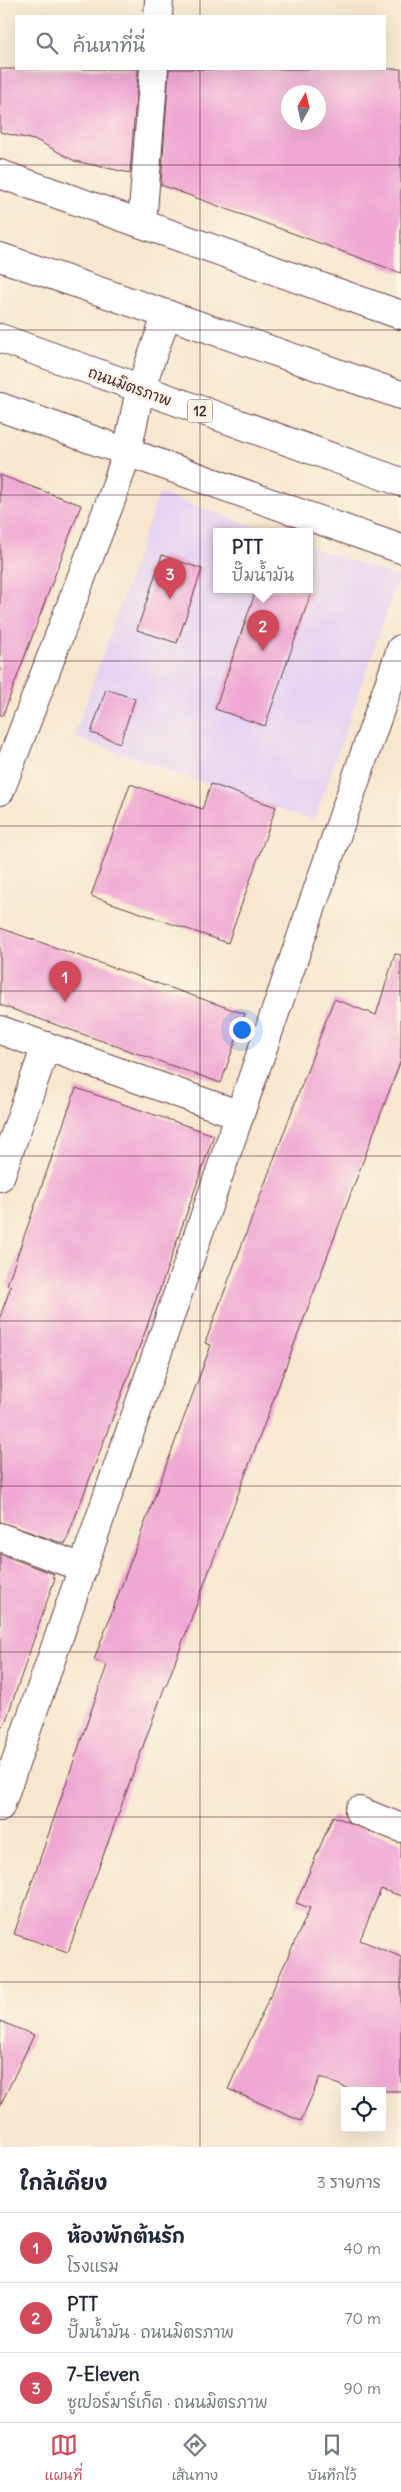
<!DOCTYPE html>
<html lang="th">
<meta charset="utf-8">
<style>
:root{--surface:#fff;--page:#f6f6f7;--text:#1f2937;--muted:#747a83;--line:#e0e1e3;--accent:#d1495b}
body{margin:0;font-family:Delius,"Playpen Sans Thai",sans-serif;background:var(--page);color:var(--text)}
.controls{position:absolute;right:15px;bottom:15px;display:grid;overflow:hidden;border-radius:0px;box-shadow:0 5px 20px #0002}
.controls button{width:45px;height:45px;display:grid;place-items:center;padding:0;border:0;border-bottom:1px solid var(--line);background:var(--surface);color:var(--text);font:25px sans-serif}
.compass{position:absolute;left:281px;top:85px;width:45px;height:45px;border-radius:50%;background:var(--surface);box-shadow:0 5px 20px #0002;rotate:8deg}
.you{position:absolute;left:241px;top:1029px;width:18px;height:18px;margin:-12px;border:4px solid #fff;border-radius:50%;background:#1a73e8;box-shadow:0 0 0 8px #1a73e833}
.badge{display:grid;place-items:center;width:32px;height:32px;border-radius:50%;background:var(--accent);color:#fff;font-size:16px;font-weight:700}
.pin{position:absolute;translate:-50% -41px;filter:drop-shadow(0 1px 2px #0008)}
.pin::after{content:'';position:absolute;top:26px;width:18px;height:15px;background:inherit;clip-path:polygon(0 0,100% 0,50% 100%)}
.popup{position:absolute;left:213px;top:528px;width:100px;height:65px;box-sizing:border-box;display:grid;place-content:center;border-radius:0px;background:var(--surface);filter:drop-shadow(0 1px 4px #0005);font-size:16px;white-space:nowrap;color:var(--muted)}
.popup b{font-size:19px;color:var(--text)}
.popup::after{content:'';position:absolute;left:50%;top:100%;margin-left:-10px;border:10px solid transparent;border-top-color:var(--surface)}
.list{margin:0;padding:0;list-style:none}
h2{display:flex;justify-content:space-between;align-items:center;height:65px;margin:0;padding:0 20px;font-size:21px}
h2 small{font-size:16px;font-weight:400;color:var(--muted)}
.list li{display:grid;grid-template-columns:32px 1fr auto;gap:15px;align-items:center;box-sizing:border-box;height:70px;padding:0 20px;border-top:1px solid var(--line)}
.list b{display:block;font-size:19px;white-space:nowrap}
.list p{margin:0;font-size:16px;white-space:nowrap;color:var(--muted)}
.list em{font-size:16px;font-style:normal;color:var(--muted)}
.icon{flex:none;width:28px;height:28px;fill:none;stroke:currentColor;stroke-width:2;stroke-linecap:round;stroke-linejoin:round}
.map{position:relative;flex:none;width:401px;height:2147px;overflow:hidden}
.search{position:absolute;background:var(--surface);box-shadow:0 5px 20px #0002;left:15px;right:15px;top:15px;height:55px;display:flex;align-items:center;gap:12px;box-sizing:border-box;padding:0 18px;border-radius:0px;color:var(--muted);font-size:19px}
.sheet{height:275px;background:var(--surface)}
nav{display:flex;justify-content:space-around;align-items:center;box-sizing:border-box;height:70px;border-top:1px solid var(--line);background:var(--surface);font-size:14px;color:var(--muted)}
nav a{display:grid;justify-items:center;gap:2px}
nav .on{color:var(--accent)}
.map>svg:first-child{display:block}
.built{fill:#e5d3f1}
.building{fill:#efa8d3;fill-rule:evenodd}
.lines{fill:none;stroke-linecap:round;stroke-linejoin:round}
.minor-casing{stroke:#643d44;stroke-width:30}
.major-casing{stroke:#643d44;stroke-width:30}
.minor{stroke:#fff;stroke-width:28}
.major{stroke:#fff;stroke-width:28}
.grid{fill:none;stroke:#4a1f2b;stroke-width:1;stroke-opacity:0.55}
.labels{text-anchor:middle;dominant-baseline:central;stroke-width:5;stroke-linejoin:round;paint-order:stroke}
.shield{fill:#fcf5e5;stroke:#7f5f63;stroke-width:1}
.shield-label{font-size:14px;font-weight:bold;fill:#4a1f2b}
.street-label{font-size:15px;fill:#4a1f2b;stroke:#fcf5e5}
</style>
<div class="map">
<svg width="401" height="2147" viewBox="0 0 401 2147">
<rect width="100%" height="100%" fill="#fcf5e5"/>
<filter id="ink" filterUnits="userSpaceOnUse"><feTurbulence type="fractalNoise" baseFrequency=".02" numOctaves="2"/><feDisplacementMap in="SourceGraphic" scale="10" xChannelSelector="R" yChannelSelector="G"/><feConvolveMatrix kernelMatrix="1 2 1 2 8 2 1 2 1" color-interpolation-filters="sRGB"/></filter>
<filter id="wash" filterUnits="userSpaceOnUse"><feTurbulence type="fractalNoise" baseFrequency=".0096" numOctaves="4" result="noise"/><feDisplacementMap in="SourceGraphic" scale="20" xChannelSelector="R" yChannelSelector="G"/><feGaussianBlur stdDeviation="1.12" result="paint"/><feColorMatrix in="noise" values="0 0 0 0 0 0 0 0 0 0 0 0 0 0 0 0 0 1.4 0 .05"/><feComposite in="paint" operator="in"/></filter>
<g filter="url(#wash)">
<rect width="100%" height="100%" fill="#f7e7cf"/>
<!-- built -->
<path class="built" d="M 159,493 L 270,532 L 217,532 L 217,590 L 309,590 L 309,546 L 399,577 L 314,821 L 74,737 Z"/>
<g id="blocks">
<!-- building -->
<g class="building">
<path d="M 0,69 L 138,69 L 130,173 L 75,161 L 38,141 L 0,132 Z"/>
<path d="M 169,69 L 401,69 L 401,273 L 161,185 ZM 288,92 L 318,92 L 318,122 L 288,122 Z"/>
<path d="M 0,475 L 81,505 L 3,715 L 0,715 Z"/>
<path d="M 162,555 L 202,569 L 177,643 L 137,630 Z"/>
<path d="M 256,590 L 312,590 L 265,726 L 215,709 Z"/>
<path d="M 106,689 L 135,699 L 120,743 L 91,733 Z"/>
<path d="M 130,784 L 202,809 L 211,784 L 276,807 L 228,943 L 91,896 Z"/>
<path d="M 0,928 L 245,1014 L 221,1083 L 0,1005 Z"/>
<path d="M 395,954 L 401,955 L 401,1060 L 166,1686 L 165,1686 L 68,1952 L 14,1934 L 107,1665 L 94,1660 L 211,1345 L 205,1343 L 334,999 L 376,1015 Z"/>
<path d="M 76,1088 L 214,1135 L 145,1332 L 65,1544 L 0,1522 L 0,1317 L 11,1286 L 7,1285 Z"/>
<path d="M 0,1554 L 54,1574 L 52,1577 L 55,1578 L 4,1726 L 0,1725 Z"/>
<path d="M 333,1816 L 401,1843 L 401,1896 L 381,1889 L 360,1940 L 401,1957 L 401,2091 L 354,2091 L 320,2077 L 301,2121 L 228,2089 L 310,1908 L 296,1903 Z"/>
<path d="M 0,2021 L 34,2035 L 0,2106 Z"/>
</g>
</g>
</g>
<g filter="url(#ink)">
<use href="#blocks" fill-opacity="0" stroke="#643d44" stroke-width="1"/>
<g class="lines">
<defs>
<g id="minor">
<path d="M 158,16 L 159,0"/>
<path d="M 142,224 L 154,69"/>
<path d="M 0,791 L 114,492 L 127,452 L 140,390"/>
<path d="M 0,1030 L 240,1115"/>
<path d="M 0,1177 L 46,1046"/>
<path d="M 0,1537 L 83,1568"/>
<path d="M 0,1807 L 401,649"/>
<path d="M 359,1811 L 401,1828"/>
</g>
<g id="major">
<path d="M 0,174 L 401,315"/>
<path d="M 0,257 L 401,395"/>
<path d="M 0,338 L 401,482"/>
<path d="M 140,390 L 167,314"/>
<path d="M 0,407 L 401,549"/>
</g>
</defs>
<!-- minor casing -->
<use href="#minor" class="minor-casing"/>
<!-- major casing -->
<use href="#major" class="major-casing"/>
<!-- minor -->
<use href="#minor" class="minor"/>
<!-- major -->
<use href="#major" class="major"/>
</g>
</g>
<!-- grid -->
<path class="grid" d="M 200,0 L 200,16M 200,69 L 200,2147M 0,165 L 401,165M 0,330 L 401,330M 0,495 L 401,495M 0,661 L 401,661M 0,826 L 401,826M 0,991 L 401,991M 0,1156 L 401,1156M 0,1321 L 401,1321M 0,1486 L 401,1486M 0,1652 L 401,1652M 0,1817 L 401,1817M 0,1982 L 401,1982"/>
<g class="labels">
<!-- shield labels -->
<rect class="shield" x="187.5" y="399.5" width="25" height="23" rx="4"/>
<g class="shield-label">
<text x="200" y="411">12</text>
</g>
<!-- street labels -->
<g class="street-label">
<text transform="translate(130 386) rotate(20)">ถนนมิตรภาพ</text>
</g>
</g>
</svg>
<div class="controls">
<button><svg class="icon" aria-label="locate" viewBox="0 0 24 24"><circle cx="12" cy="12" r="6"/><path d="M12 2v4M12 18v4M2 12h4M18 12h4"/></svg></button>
</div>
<svg class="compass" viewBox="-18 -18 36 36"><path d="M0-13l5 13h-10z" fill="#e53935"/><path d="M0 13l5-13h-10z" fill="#747a83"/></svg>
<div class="you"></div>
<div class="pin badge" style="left:65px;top:1002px">1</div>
<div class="pin badge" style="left:263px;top:651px">2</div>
<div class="popup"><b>PTT</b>ปั๊มน้ำมัน</div>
<div class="pin badge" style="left:170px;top:599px">3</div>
<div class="search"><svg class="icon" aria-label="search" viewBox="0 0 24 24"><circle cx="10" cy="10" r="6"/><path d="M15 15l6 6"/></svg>ค้นหาที่นี่</div>
</div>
<section class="sheet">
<h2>ใกล้เคียง<small>3 รายการ</small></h2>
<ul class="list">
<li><span class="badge">1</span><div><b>ห้องพักต้นรัก</b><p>โรงแรม</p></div><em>40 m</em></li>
<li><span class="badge">2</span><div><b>PTT</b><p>ปั๊มน้ำมัน · ถนนมิตรภาพ</p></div><em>70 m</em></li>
<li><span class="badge">3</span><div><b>7-Eleven</b><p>ซูเปอร์มาร์เก็ต · ถนนมิตรภาพ</p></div><em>90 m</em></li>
</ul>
</section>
<nav>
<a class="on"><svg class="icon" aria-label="map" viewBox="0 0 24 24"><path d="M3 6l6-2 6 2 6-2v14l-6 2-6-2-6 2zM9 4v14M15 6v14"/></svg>แผนที่</a>
<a><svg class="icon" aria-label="directions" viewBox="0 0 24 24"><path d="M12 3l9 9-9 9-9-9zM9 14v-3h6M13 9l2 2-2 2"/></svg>เส้นทาง</a>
<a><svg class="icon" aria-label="saved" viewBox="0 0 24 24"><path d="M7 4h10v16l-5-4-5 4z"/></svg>บันทึกไว้</a>
</nav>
